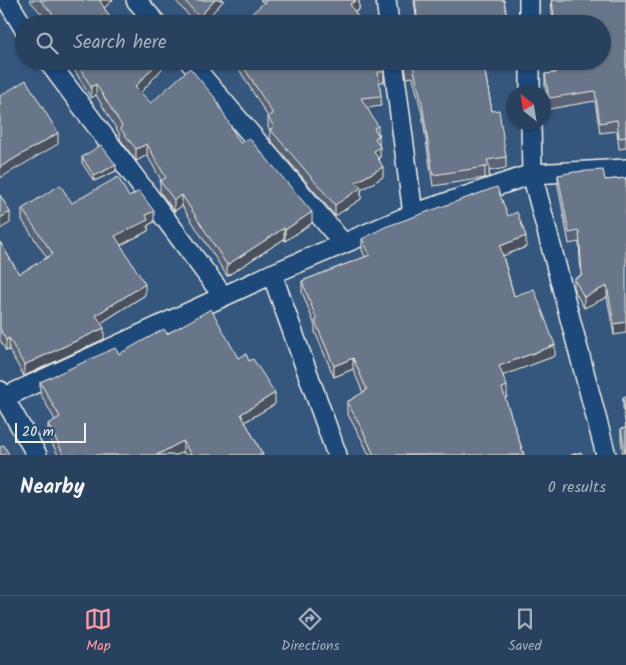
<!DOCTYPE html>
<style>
:root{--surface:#28415e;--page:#304864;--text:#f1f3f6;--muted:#a5afbc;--line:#445a73;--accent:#ff9aa2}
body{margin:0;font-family:Kalam,sans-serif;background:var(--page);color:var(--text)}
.compass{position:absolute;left:506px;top:85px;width:45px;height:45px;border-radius:50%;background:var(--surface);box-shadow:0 1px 4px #0004;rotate:330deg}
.scale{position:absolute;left:15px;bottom:12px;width:71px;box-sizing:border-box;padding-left:5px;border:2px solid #f4f1e8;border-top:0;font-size:14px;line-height:18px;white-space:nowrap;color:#f4f1e8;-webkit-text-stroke:4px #1f4a7a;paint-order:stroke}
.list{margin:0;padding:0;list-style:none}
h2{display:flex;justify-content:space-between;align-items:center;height:65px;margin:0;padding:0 20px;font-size:21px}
h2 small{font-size:16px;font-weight:400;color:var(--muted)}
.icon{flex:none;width:28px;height:28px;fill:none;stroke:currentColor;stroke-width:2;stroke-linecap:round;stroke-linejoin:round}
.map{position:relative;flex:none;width:626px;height:455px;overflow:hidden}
.search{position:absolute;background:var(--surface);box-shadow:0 1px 4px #0004;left:15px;right:15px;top:15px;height:55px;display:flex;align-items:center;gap:12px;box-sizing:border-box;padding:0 18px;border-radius:28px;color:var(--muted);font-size:19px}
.sheet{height:140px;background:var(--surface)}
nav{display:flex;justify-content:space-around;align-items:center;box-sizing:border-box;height:70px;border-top:1px solid var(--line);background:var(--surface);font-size:14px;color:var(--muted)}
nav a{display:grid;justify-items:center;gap:2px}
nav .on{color:var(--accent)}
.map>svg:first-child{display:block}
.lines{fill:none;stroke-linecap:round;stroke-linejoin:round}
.minor-casing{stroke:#f4f1e8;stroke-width:22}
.minor{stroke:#1f4a7a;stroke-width:19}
.wall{fill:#5a6475;stroke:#f4f1e8}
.shaded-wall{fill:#4a515f;stroke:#f4f1e8}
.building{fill:#697488;stroke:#f4f1e8}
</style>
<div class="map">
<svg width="626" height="455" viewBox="0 0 626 455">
<rect width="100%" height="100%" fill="#35577e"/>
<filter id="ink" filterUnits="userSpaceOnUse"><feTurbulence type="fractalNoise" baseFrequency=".02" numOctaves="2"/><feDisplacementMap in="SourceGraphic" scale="10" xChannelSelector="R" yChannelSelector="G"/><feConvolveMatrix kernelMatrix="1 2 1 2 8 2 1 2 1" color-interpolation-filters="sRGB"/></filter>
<g filter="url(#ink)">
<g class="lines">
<defs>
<g id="minor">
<path d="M 7,0 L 24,28"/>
<path d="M 136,0 L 157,24"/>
<path d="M 386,0 L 389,24"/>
<path d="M 529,0 L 529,24"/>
<path d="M 48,61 L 223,296"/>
<path d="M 189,61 L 343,243"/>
<path d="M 393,61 L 413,214"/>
<path d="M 530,61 L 530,92"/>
<path d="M 531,122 L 532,174 L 606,455"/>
<path d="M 272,274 L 337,455"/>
<path d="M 0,391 L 37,455"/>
<path d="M 5,397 L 272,274 L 413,214 L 532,174 L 626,169"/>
</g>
</defs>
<!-- minor casing -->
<use href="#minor" class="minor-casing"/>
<!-- minor -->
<use href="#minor" class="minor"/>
</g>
<!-- wall -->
<g class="wall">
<path d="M 29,0 L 113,0 L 104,8 L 114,24 L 51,24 Z"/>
<path d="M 175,0 L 224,0 L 202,24 L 196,24 Z"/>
<path d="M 260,0 L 359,0 L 359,10 L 264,3 Z"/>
<path d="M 414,0 L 504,0 L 508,24 L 417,24 Z"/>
<path d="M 551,0 L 626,0 L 626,148 L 619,149 L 617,131 L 600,133 L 595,101 L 549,109 L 545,85 L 545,74 L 554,73 L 551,61 L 602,61 L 602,24 L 553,24 Z"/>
<path d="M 69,61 L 169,61 L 140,93 L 151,103 L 240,143 L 312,223 L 285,241 L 284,239 L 227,276 L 182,206 L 174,211 L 160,192 L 160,181 L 161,180 L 147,155 L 136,161 L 120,139 L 120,135 L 96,95 L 91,98 Z"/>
<path d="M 230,61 L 383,61 L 384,72 L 384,82 L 379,82 L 381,96 L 381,106 L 367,108 L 378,133 L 380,157 L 379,158 L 383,177 L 361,190 L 361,199 L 335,216 L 270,139 L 270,131 L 268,127 L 268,117 L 240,71 Z"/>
<path d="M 404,61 L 483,61 L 492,111 L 506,157 L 506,168 L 489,171 L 489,177 L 485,178 L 433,186 L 422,114 L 413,77 L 407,78 Z"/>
<path d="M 82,157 L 116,171 L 94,181 L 82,163 Z"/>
<path d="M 558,175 L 605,180 L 626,178 L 614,335 L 607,297 L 584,308 L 574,290 L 574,279 L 581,275 L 579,242 L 569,244 L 558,186 Z"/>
<path d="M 129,197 L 154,222 L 148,225 L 148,231 L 121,245 L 145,295 L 101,323 L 104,339 L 24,376 L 9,350 L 6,351 L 0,340 L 0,242 L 19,274 L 47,258 L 22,220 L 22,209 Z"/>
<path d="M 508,216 L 526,247 L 503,256 L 514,296 L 555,356 L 503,375 L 507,397 L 505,398 L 524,455 L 369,455 L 362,440 L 347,413 L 347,402 L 363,393 L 353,369 L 334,377 L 315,332 L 315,326 L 302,292 L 302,281 L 365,257 L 362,250 L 362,239 Z"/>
<path d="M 167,334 L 238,358 L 249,361 L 275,404 L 245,422 L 263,455 L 185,455 L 183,452 L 177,455 L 58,455 L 48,435 L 48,424 L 55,420 L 40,393 L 40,382 L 119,354 Z"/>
<path d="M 623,397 L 626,397 L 626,455 L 623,455 L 621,439 L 621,429 L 626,428 L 623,408 Z"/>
</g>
<!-- shaded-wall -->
<g class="shaded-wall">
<path d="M 101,0 L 113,0 L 100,12 L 100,1 Z"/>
<path d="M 215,0 L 224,0 L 202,24 L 199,24 L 199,17 Z"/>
<path d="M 357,0 L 359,0 L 359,10 L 350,14 L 350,4 Z"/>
<path d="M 159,61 L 169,61 L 135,99 L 135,87 Z"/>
<path d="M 96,84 L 96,95 L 91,98 L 91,87 Z"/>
<path d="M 378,126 L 378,136 L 374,128 Z"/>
<path d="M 58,133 L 58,144 L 0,178 L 0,167 Z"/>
<path d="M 379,136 L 379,146 L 375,138 Z"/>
<path d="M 147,144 L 147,155 L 136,161 L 136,149 Z"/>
<path d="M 380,147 L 380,157 L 374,161 L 374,151 Z"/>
<path d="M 116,165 L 116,171 L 94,181 L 94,176 Z"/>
<path d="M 489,165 L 489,177 L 485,178 L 485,167 Z"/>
<path d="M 383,167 L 383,177 L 361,190 L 361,199 L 335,216 L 335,205 L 356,182 Z"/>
<path d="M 182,195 L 182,206 L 174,211 L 174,200 Z"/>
<path d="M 154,211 L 154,222 L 148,225 L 148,231 L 115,248 L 115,236 L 146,215 Z"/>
<path d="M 10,212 L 10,223 L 0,229 L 0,218 Z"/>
<path d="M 312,212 L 312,223 L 285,241 L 285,230 Z"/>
<path d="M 284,228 L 284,239 L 227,276 L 227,265 Z"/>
<path d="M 526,236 L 526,247 L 500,257 L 500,246 Z"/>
<path d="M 145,284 L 145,295 L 96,326 L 96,315 Z"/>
<path d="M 607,286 L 607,297 L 584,308 L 584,297 Z"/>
<path d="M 626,322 L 626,333 L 614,335 L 614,324 Z"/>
<path d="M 104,328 L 104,339 L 24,376 L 24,365 Z"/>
<path d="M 9,338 L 9,350 L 6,351 L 6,340 Z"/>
<path d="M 555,345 L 555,356 L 499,377 L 499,366 Z"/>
<path d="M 353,358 L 353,369 L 334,377 L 334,366 Z"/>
<path d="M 507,386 L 507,397 L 502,399 L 502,388 Z"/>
<path d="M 275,393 L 275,404 L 241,424 L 241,414 Z"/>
<path d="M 183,441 L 183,452 L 177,455 L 157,455 Z"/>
</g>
<!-- building -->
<g class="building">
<path d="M 40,0 L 101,0 L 100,1 L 114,24 L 62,24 Z"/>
<path d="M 184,0 L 215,0 L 199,17 Z"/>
<path d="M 267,0 L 357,0 L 350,4 L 362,24 L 240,24 Z"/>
<path d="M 415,0 L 504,0 L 508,24 L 418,24 Z"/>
<path d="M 552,0 L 626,0 L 626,137 L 619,138 L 617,120 L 600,123 L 595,91 L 549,98 L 545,74 L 556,73 L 554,61 L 602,61 L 602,24 L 555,24 Z"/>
<path d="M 76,61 L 159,61 L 135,87 L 151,103 L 190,68 L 215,98 L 240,143 L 249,138 L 312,212 L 285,230 L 284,228 L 227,265 L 182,195 L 174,200 L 160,181 L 166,178 L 147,144 L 136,149 L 120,128 L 122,126 L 96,84 L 91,87 Z"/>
<path d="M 240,61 L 383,61 L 384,72 L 378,72 L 381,96 L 361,98 L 378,126 L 374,128 L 379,136 L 375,138 L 380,147 L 374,151 L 383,167 L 356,182 L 361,188 L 335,205 L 270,129 L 274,127 L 268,117 L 273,114 Z"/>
<path d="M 406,61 L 483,61 L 492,111 L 499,110 L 506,157 L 487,160 L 489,165 L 485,167 L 433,175 L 422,103 L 413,66 L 407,67 Z"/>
<path d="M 26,80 L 58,133 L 0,167 L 0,96 Z"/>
<path d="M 101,145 L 116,165 L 94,176 L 82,157 Z"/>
<path d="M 603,170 L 605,180 L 626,178 L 626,322 L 614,324 L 607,286 L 584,297 L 574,279 L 582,275 L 579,231 L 569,233 L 558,175 L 574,172 Z"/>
<path d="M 118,177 L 129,197 L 139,191 L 154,211 L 146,215 L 148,220 L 115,236 L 145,284 L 96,315 L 104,328 L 24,365 L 9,338 L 6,340 L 0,329 L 0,242 L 19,274 L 53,254 L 22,209 L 60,185 L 72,203 Z"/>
<path d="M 497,187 L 508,216 L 517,212 L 526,236 L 500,246 L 514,296 L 534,289 L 555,345 L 499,366 L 507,386 L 502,388 L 524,455 L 374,455 L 362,429 L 347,402 L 367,390 L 353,358 L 334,366 L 315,321 L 317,320 L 302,281 L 370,255 L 362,239 L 385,227 Z"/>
<path d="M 0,195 L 10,212 L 0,218 Z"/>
<path d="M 211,309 L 238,358 L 246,354 L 249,361 L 253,359 L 275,393 L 241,414 L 263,455 L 191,455 L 183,441 L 157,455 L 64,455 L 48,424 L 60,417 L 40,382 L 115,348 L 119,354 L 164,329 L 167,334 Z"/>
<path d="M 623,397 L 626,397 L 626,418 Z"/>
<path d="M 626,428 L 626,452 L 625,452 L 621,429 Z"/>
<path d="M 4,445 L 9,455 L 0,455 L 0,447 Z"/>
<path d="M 581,452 L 582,455 L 571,455 Z"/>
</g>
</g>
</svg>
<svg class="compass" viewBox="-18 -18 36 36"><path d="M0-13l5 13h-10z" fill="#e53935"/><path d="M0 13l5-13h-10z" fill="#a5afbc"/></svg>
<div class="scale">20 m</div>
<div class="search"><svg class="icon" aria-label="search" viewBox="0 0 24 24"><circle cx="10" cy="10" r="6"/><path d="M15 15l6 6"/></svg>Search here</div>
</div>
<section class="sheet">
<h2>Nearby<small>0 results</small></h2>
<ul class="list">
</ul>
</section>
<nav>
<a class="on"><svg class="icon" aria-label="map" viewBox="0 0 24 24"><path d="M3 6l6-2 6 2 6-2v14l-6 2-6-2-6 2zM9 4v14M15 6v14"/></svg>Map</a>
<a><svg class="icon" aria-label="directions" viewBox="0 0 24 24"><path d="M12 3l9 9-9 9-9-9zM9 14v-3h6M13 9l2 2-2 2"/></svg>Directions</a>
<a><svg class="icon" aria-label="saved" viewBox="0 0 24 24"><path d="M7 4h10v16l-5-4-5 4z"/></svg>Saved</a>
</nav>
